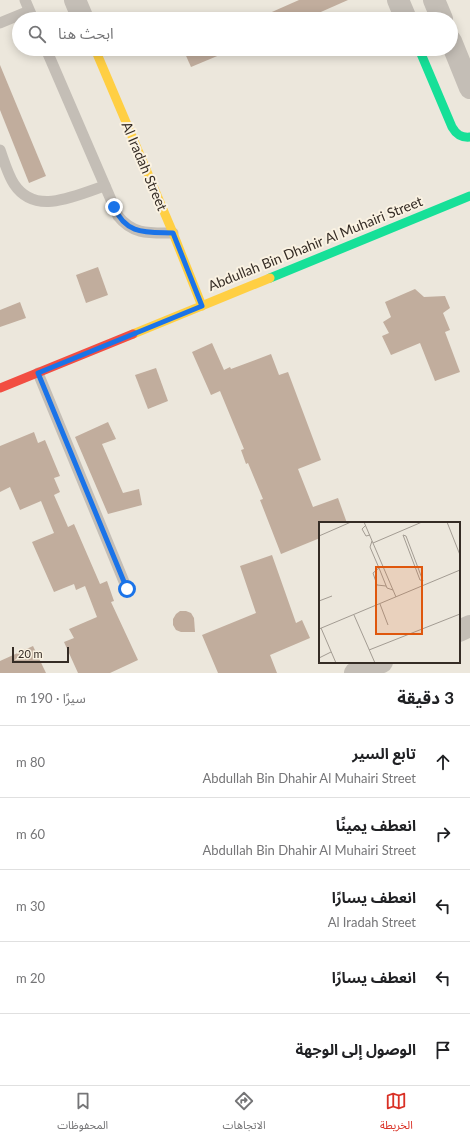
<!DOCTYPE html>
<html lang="ar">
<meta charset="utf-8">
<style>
:root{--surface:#fff;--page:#f2f2f2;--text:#202124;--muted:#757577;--line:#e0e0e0;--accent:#d93025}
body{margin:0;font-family:Lato,"Noto Sans Arabic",sans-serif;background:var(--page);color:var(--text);direction:rtl}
.scale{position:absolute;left:12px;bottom:10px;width:57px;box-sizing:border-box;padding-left:4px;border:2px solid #352c25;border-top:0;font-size:11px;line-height:14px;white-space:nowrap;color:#352c25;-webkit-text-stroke:3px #faf2e2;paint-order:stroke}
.stop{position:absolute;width:12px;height:12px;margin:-9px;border:3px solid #1a73e8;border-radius:50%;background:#fff}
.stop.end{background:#1a73e8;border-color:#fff;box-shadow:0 1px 4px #0008}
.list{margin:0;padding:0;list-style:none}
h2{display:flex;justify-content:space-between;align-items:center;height:52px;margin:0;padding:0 16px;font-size:17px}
h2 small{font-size:13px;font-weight:400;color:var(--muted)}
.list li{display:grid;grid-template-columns:26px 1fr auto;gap:12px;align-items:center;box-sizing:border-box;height:72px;padding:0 16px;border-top:1px solid var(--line)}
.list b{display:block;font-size:15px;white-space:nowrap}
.list p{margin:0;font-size:13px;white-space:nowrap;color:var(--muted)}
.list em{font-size:13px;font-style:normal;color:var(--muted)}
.icon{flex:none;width:22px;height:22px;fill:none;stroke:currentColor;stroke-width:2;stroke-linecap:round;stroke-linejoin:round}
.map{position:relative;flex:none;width:470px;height:673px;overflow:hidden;direction:ltr}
.search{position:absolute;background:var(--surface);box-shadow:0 2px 10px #0003;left:12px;right:12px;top:12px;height:44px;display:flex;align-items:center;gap:10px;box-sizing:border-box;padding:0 14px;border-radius:22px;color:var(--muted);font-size:15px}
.sheet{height:412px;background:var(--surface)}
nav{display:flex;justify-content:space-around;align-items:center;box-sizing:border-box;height:56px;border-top:1px solid var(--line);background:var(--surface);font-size:11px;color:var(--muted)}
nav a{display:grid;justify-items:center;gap:2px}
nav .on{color:var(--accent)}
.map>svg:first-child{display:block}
.building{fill:#c1ad9d}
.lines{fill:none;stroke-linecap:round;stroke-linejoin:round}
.lane{stroke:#c4beb6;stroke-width:11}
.street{stroke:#c4beb6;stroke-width:22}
.fast{stroke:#16e098;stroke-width:9}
.slow{stroke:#ffcf43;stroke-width:9}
.jam{stroke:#f24e42;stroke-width:9}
.route{stroke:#1a73e8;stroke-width:5}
.labels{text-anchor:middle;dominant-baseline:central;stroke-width:4;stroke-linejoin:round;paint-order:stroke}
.street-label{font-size:14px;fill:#352c25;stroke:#faf2e2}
.inset-road{fill:none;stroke:#a39c93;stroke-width:1}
.view{fill:#df570d;fill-opacity:0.15;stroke:#df570d;stroke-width:2}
.inset-edge{fill:none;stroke:#352c25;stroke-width:2}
</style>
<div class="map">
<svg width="470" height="673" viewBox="0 0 470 673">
<rect width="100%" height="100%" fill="#ece7dc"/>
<!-- building -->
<g class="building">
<path d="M 299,0 L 348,0 L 305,19 L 256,19 Z"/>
<path d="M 183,49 L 234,49 L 191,67 Z"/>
<path d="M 0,65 L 46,176 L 29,183 L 0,110 Z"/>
<path d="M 98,267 L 108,295 L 86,303 L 76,275 Z"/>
<path d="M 415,289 L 424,297 L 445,296 L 450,308 L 443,313 L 450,330 L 445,332 L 460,372 L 435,381 L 420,343 L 391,355 L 382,336 L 389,333 L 383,322 L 391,317 L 385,302 Z"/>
<path d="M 20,302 L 26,318 L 0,327 L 0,310 Z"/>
<path d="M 212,343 L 224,370 L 230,367 L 231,369 L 271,354 L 279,375 L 288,372 L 321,460 L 298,469 L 313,507 L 338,498 L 347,523 L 320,523 L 320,538 L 281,554 L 260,500 L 263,499 L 248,463 L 246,464 L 241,450 L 244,449 L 220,391 L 211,395 L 192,352 Z"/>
<path d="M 156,368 L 168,401 L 148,409 L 135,375 Z"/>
<path d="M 108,422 L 116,439 L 102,444 L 123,493 L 139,489 L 142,505 L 108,514 L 75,437 Z"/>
<path d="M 34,432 L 38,443 L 45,440 L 60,476 L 54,478 L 60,492 L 54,495 L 68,527 L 74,524 L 100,584 L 107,581 L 114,601 L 111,602 L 138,660 L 110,673 L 78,673 L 64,642 L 74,638 L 69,629 L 97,617 L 85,586 L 76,590 L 74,584 L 54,592 L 32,542 L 54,533 L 41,501 L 20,510 L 10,487 L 0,492 L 0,446 Z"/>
<path d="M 272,555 L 296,623 L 302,620 L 310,638 L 270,655 L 277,673 L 218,673 L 202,635 L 256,613 L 240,566 Z"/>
<path d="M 180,611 L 186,611 L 191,613 L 194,618 L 195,632 L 181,632 L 176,630 L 173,625 L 173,619 L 176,614 Z"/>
<path d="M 33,646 L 46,673 L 0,673 L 0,661 Z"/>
</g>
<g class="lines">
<!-- lane -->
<g class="lane">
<path d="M 25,0 L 33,19"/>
<path d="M 0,23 L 29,11"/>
<path d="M 46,49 L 118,216 C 133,235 150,233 173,233"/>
<path d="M 0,150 C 4,161 8,175 14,184 C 36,217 75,195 105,186"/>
<path d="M 38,373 L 127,589"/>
</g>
<!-- street -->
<g class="street">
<path d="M 75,0 L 83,19"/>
<path d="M 398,0 L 406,19"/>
<path d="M 434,0 L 442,19"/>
<path d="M 451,41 L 470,88"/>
<path d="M 459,631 L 470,626"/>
<path d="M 355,673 L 382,662"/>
</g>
<!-- fast -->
<g class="fast">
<path d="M 419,49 L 452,127 C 456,134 461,138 470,137"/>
<path d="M 270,278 L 470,196"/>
</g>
<!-- slow -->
<g class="slow">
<path d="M 95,49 L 173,233 L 202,306"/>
<path d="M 133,334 L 270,278"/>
</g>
<!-- jam -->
<path class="jam" d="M 0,388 L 133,334"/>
</g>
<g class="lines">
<!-- route -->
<path class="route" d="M 114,207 C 126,235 146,232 173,233 L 202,306 L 38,373 L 127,589"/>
</g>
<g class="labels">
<!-- street labels -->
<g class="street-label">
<text transform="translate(145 166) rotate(67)">Al Iradah Street</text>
<text transform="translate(315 243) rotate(-22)">Abdullah Bin Dhahir Al Muhairi Street</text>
</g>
</g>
<!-- overview -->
<g transform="translate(319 522)">
<rect width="141" height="141" fill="#ece7dc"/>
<path class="inset-road" d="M 45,0 L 77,75M 128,0 L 141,33M 47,3 L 43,7 L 47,14 L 51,13M 84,13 L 87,14 L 104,59 L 101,58 ZM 0,14 L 32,0M 53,19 L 51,25 L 60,46 L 68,66 L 74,68M 54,21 L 103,0M 60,46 L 54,51 L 58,63 L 67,64M 0,79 L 13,74M 61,82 L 69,103M 35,93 L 56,141M 2,106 L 17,141M 0,107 L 141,48M 50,128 L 141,92M 0,136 L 12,130"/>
<path class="view" d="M 57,45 L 103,45 L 103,112 L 57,112 Z"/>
<rect width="141" height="141" class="inset-edge"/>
</g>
</svg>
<div class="scale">20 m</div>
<div class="stop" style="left:127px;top:589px"></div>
<div class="stop end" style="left:114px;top:207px"></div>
<div class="search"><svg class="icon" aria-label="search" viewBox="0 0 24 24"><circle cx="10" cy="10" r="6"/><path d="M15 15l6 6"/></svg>ابحث هنا</div>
</div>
<section class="sheet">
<h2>3 دقيقة<small>سيرًا · 190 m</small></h2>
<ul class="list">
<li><svg class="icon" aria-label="ahead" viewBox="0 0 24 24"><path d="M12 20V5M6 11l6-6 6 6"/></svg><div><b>تابع السير</b><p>Abdullah Bin Dhahir Al Muhairi Street</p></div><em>80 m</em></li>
<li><svg class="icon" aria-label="right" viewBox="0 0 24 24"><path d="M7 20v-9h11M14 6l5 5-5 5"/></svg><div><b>انعطف يمينًا</b><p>Abdullah Bin Dhahir Al Muhairi Street</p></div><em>60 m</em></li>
<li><svg class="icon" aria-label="left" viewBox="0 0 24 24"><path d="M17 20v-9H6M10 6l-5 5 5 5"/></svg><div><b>انعطف يسارًا</b><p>Al Iradah Street</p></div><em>30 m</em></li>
<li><svg class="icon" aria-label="left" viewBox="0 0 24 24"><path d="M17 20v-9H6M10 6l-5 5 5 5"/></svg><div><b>انعطف يسارًا</b></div><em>20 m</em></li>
<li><svg class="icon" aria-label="arrive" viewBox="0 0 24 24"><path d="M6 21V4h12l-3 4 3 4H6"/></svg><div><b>الوصول إلى الوجهة</b></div></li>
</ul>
</section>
<nav>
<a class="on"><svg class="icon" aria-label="map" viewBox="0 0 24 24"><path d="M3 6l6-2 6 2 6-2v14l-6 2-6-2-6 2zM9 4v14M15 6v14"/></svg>الخريطة</a>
<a><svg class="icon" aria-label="directions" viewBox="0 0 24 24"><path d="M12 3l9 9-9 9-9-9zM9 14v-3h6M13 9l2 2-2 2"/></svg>الاتجاهات</a>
<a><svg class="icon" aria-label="saved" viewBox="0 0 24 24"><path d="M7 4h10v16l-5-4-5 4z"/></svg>المحفوظات</a>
</nav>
